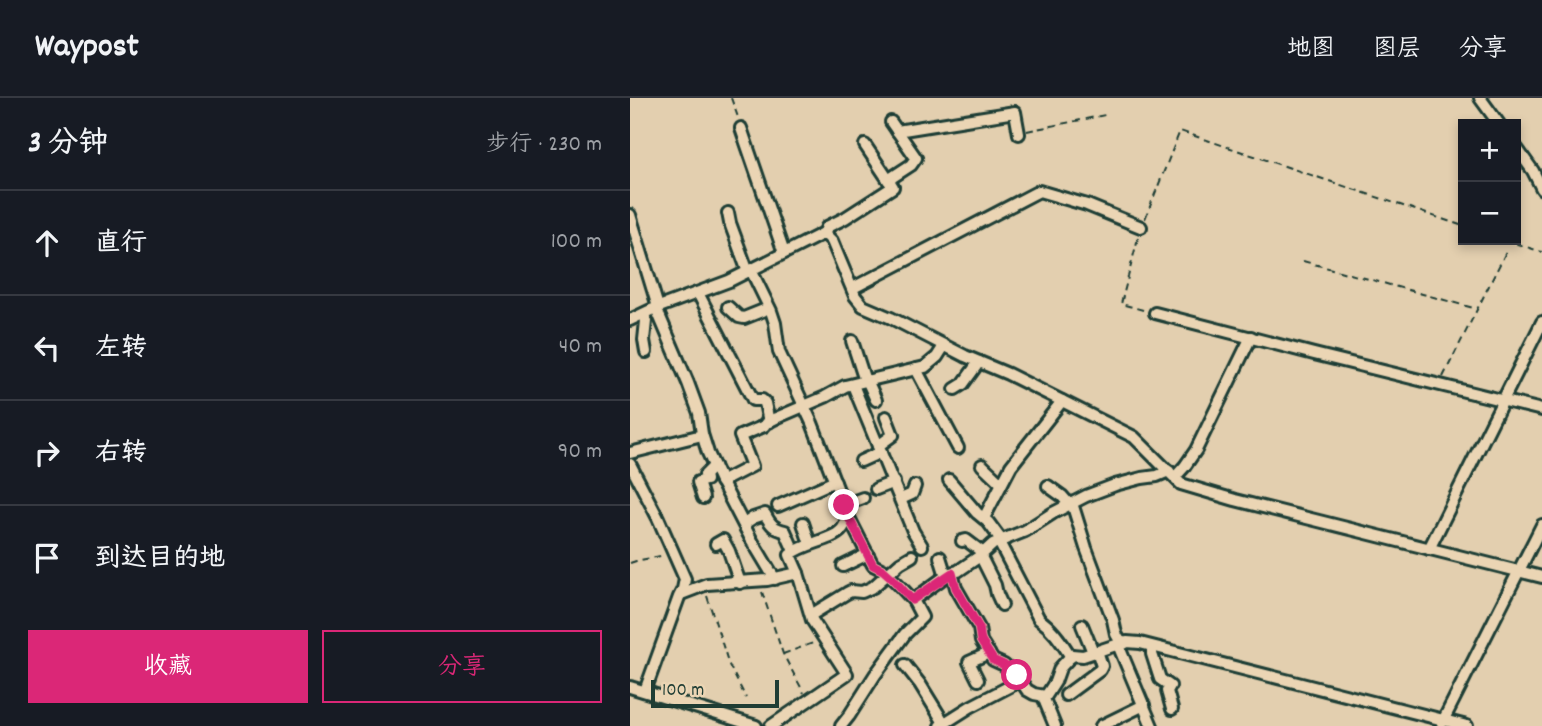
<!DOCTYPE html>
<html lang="zh">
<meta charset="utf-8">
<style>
:root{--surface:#171b24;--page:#242831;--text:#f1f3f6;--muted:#9ea1a6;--line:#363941;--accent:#db2777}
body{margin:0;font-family:Dekko,"LXGW WenKai TC",sans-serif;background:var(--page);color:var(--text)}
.controls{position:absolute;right:21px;top:21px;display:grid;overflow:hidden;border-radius:0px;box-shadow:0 4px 10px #0003}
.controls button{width:63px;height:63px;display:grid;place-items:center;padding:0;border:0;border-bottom:2px solid var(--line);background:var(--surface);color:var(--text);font:35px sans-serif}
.scale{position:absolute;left:21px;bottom:18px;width:128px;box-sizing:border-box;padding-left:7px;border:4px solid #1f3d34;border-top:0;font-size:19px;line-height:24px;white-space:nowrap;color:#1f3d34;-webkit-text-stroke:5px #ebd5b4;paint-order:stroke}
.stop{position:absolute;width:21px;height:21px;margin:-16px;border:5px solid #db2777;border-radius:50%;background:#fff}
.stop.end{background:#db2777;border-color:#fff;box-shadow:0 2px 7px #0008}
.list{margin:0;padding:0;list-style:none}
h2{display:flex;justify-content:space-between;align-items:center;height:91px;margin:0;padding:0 28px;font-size:30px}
h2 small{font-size:23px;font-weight:400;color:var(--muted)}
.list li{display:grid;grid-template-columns:46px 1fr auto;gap:21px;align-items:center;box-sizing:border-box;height:105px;padding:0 28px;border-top:2px solid var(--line)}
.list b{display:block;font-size:26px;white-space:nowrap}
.list em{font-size:23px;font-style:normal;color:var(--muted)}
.actions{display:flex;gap:14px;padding:21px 28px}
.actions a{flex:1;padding:16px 0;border:2px solid var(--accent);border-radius:0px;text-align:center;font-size:24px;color:var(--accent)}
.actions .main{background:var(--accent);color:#fff}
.icon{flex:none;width:38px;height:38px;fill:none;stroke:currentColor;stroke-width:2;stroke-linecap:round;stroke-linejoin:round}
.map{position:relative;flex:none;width:912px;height:628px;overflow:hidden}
header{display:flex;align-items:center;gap:42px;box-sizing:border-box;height:98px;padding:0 35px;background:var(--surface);border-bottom:2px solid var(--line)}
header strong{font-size:33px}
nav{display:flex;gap:38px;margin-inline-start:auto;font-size:24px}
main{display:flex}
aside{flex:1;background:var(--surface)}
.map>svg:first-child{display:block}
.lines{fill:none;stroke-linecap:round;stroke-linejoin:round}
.minor-casing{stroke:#1f3d34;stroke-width:16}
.path{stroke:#1f3d34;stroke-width:2;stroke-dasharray:7 5;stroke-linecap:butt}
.minor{stroke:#ebd5b4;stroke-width:10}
.route{stroke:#db2777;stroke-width:9}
</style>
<header>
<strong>Waypost</strong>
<nav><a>地图</a><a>图层</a><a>分享</a></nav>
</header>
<main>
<aside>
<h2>3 分钟<small>步行 · 230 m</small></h2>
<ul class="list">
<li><svg class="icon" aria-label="ahead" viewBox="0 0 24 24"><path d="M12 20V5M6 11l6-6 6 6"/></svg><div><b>直行</b></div><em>100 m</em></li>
<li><svg class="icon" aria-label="left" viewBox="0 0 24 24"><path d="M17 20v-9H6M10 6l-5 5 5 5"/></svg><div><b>左转</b></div><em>40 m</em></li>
<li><svg class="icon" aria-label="right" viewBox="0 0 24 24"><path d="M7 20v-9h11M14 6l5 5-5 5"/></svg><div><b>右转</b></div><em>90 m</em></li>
<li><svg class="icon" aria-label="arrive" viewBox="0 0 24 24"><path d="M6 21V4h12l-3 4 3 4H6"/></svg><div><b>到达目的地</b></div></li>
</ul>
<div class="actions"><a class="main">收藏</a><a>分享</a></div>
</aside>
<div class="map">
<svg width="912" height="628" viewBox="0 0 912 628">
<rect width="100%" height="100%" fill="#e3cfaf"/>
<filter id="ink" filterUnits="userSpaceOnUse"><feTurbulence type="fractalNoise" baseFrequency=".0143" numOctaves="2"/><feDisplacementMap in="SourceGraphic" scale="14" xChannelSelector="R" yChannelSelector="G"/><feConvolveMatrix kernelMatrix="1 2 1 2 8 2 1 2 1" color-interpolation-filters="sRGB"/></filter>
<g filter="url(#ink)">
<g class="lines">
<defs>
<g id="minor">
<path d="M 850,0 L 869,26"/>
<path d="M 111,30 L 154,155"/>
<path d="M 267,33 L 385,14 L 389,36"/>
<path d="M 886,49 L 903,73 L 912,91"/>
<path d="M 258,82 L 281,67 L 286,60 L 261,24"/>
<path d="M 98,115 L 100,125 L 118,174"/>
<path d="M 0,117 L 28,209"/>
<path d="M 194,136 L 197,129 L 215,120 L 263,89 L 235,47"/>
<path d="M 121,172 L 141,213 L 145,225 L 149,254 L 182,325 L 218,418 L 243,467 L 253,472 L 267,485 L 283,502 L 292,519 L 275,536 L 245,577 L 219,618 L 211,628"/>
<path d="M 223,190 L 409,93 L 457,107 L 511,129"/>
<path d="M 68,195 L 121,298 L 123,302 L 132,302 L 135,305 L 139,324"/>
<path d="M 98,209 L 109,219 L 114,220 L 139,210"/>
<path d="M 26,210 L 58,285 L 69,315 L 72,336 L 78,355 L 91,383 L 121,441 L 145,481"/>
<path d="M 525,215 L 684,256 L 912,312"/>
<path d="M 14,216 L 16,223 L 14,242 L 16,254"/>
<path d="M 0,222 L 21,212 L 99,183 L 194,135 L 202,143 L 225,198 L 233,208 L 261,220 L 335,258 L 378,276 L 504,339 L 551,386 L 605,402 L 912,479"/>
<path d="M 222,243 L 235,283"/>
<path d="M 286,271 L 328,350"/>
<path d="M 237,282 L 246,302"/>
<path d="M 223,287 L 283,433 L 292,448"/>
<path d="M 325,291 L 333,286 L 349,264"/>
<path d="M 248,348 L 263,337 L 256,319"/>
<path d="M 0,355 L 72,337"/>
<path d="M 231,363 L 251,354"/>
<path d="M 0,366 L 28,420 L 55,481 L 53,491 L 49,499 L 15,593"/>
<path d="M 352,367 L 371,385"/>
<path d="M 545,379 L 555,368 L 566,352 L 621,239"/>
<path d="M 319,382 L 347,415 L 358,424 L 372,443"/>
<path d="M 91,384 L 122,368 L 110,338 L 134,328 L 136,325 L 146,320 L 195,299 L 215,288 L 295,269 L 307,259 L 314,248"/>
<path d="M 418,388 L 432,398 L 439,406"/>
<path d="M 246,391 L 264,384"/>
<path d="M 73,400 L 68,384 L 76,382 L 75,377 L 84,368"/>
<path d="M 271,401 L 282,396 L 285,388"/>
<path d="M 442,405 L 456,450 L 483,522 L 486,536 L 490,543 L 495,545"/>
<path d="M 214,407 L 233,400"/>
<path d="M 148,408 L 205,383"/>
<path d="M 354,420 L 381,368 L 432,303"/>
<path d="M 173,425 L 180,446"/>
<path d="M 114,426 L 123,420 L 135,416 C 140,426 144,431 155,433 L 164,453"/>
<path d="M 332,443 L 336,442 L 352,454"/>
<path d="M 369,444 L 409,521 C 423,531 432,544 441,559"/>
<path d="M 86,446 L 93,442 L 99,453 L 110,485"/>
<path d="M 799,451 L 912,224"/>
<path d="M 350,457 L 365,487 L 367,496 L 372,507"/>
<path d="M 310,459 L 316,478"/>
<path d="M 213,468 L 238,456"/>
<path d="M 322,475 L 326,490 L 349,530 L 351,543 L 363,562 L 374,567 L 380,573 L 387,577 L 397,592 L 404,596 L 415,598"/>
<path d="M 51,496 L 77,486 L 137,482 L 168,475"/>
<path d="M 283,502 L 320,475 L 328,473 L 350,458 L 363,446 L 395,433 L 423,415 L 456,398 L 485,387 L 512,380 L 527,378 L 539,373"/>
<path d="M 181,517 L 217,495 L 221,493 L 232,494 L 243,489 L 270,465 L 282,458"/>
<path d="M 452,527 L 463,554"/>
<path d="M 522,549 L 522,556 L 530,581 L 540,588 L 537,593 L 542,611"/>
<path d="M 275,567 L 290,586 L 314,625"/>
<path d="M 348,582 L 339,564 L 359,555"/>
<path d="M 0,589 L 126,628"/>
<path d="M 436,597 L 470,572 L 472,568 L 467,553"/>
<path d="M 812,625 L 912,427"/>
<path d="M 141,628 L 217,576 L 182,522 L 168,475 L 160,457 C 174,444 207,443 214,428 C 216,425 217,421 218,417"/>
<path d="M 310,628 L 340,609 L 390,583"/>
<path d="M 425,628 L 414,601 L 425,584 L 430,570 L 442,557 L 453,558 L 486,547 L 489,549"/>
<path d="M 471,628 L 514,607"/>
<path d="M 522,628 L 489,549 L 497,544 L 510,545 L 837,628"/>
</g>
</defs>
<!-- minor casing -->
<use href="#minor" class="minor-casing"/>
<!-- path -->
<g class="path">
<path d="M 101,0 L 109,22"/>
<path d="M 397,33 L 475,17"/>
<path d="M 515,121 L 550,33 L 833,128"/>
<path d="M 508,140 L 491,206 L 517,213"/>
<path d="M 875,142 L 912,154"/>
<path d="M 673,163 L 847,211"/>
<path d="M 813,279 L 877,152"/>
<path d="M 0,465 L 6,463 L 35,457"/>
<path d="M 132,494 L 153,556 L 174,595"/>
<path d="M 77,498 L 99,567 L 116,600"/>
<path d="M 153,556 L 186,544"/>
</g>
<!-- minor -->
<use href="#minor" class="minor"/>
</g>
</g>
<g class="lines" filter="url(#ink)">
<!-- route -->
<path class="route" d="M 214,407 L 218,418 L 243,467 L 253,472 L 262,480 L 282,502 L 322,475 L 326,490 L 349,530 L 351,543 L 363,562 L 374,567 L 387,577"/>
</g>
</svg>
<div class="controls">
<button>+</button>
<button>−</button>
</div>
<div class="scale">100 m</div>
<div class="stop" style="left:387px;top:577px"></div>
<div class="stop end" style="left:214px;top:407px"></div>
</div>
</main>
